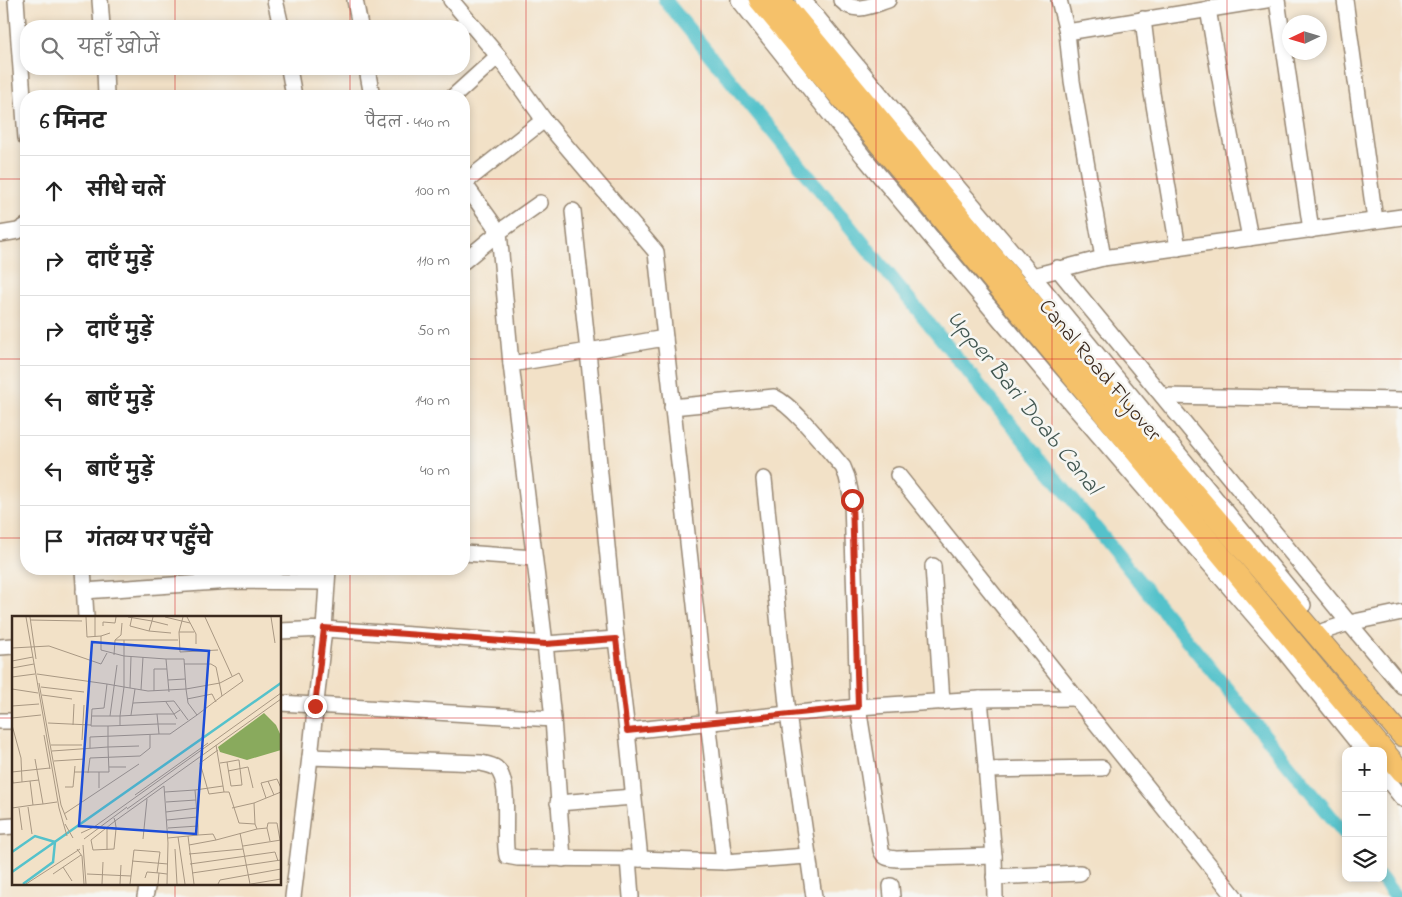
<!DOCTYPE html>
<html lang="hi">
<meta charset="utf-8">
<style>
:root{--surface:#fff;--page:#f2f2f2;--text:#222;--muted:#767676;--line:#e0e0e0}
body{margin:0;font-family:"Indie Flower","Playpen Sans Deva",sans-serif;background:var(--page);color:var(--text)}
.controls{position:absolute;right:15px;bottom:15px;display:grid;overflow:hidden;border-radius:10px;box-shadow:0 2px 8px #0003}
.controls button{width:45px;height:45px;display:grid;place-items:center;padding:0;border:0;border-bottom:1px solid var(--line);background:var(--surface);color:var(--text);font:25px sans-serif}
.compass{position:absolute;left:1282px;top:15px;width:45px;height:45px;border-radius:50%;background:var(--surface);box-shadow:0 2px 8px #0003;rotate:266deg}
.stop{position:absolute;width:15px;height:15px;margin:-11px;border:4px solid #c8321e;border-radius:50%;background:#fff}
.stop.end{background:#c8321e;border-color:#fff;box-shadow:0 1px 5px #0008}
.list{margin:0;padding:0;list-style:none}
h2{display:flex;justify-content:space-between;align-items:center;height:65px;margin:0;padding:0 20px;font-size:21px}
h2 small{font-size:16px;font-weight:400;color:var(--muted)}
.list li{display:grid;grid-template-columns:32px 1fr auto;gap:15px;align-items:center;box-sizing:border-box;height:70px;padding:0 20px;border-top:1px solid var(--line)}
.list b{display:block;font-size:19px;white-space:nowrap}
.list em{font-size:16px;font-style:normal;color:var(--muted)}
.icon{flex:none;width:28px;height:28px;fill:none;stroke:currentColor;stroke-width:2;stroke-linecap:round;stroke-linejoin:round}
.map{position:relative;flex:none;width:1402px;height:897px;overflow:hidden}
.search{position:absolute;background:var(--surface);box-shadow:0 2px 8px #0003;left:20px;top:20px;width:450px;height:55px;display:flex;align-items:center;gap:12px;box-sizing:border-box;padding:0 18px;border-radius:20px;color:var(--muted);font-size:19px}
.panel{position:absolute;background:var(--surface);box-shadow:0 2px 8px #0003;left:20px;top:90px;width:450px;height:485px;border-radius:20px}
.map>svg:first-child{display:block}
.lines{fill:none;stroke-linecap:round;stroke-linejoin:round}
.canal{stroke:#55c2cb;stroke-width:14}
.minor-casing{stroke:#968672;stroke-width:18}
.major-casing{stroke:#968672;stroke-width:22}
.minor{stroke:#fff;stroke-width:15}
.major{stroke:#f5c16b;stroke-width:20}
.route{stroke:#c8321e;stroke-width:6}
.grid{fill:none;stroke:#d62828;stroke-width:1;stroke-opacity:0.55}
.labels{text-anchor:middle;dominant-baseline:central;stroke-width:5;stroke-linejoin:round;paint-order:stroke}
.street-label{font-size:22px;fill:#3b2a1e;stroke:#f6f6f2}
.water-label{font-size:24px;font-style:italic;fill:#435852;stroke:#f6f6f2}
.inset-river{fill:none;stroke:#55c2cb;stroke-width:2.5}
.inset-road{fill:none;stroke:#a99883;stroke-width:1}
.view{fill:#1d4ed8;fill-opacity:0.15;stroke:#1d4ed8;stroke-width:2.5}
.inset-edge{fill:none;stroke:#3b2a1e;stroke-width:2.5}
</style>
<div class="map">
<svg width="1402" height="897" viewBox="0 0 1402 897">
<rect width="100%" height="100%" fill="#f6f6f2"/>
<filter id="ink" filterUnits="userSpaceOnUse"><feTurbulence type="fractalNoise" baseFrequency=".02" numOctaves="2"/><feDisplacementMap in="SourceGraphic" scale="10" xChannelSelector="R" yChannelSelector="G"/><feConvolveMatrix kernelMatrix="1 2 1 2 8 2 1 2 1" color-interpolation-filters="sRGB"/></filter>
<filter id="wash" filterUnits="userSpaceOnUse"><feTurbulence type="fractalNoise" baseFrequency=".0096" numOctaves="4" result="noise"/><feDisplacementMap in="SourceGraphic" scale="20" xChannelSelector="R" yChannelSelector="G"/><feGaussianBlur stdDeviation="1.12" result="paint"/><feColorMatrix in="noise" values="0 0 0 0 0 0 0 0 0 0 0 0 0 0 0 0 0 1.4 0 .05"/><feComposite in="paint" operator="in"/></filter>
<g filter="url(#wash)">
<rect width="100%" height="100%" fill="#f2e1c7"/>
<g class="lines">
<!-- canal -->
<g class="canal">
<path d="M 665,0 L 1346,835"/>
<path d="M 1381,878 L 1396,897"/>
</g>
</g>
</g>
<g filter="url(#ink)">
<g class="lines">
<defs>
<g id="minor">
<path d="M 16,0 L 26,138"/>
<path d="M 100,0 L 102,26"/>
<path d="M 275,0 L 281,26"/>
<path d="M 355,0 L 360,26"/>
<path d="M 451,0 L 498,56"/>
<path d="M 739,0 L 863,156 L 1044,372 L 1279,645 L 1364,751"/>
<path d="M 803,0 L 922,145 L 1033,276 L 1303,605"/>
<path d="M 841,0 C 855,15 872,5 888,0"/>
<path d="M 1059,0 L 1067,32"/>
<path d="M 1277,0 L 1311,230"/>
<path d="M 1345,0 L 1375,220"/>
<path d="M 1208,9 L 1226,114 L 1250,238"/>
<path d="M 1143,19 L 1152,93 L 1178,248"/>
<path d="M 105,69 L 106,96"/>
<path d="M 289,69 L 294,96"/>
<path d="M 367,69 L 372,96"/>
<path d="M 454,96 L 498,56 L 544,120 L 656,252 L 665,338"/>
<path d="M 464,183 L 499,232 L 464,261"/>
<path d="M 464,183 L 544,120"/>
<path d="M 0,234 L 18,231 L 26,226"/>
<path d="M 1103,258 L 1072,81 L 1067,32 L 1266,0"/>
<path d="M 1057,268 L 1349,623 L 1402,686"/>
<path d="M 1033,276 L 1103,258 L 1402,217"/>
<path d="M 511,364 L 499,232 L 540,203"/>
<path d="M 1163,396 L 1402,400"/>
<path d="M 672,407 L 774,397 C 795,407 826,448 843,467 L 847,477 L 852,500 L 858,707 L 881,850 C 884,858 888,858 897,859 L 994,856"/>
<path d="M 898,475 L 1235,897"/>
<path d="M 764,479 L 788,714 L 858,707 L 980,699 L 994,856 L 995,897"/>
<path d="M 464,553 L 534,558"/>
<path d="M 933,566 L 942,702"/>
<path d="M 83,569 L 86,617"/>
<path d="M 84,591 L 231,581 L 326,582"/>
<path d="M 280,631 L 324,629 L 328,569"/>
<path d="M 1324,631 L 1349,623 L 1402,612"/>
<path d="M 0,647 L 14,646"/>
<path d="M 980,699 L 1076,698"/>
<path d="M 280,703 L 553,719"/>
<path d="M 0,721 L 14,721"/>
<path d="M 627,731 L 616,639 L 588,351 L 665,338 L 724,862 L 807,856"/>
<path d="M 310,757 L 324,629 L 545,644 L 511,364 L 588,351 L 573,211"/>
<path d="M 986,770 L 1102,768"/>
<path d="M 1383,774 L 1402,798"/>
<path d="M 558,803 L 633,797"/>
<path d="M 0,827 L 14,826"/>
<path d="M 628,858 L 631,897"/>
<path d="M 563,859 L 553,719 L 545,644 L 616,639"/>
<path d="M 640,859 L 724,862"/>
<path d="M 994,877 L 1080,873"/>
<path d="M 891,886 L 892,897"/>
<path d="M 145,897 L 148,883"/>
<path d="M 293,897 L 310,757 L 481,763 C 485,764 492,765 496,768 C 512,780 502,836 507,856 L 518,858 L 640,859 L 627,731 L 788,714 L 814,897"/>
</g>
<g id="major">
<path d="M 759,0 L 1402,772"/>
<path d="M 781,0 L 1016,284 L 1402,736"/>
</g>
</defs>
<!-- minor casing -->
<use href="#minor" class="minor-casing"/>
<!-- major casing -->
<use href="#major" class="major-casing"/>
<!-- minor -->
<use href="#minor" class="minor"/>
<!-- major -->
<use href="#major" class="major"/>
</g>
</g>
<g class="lines" filter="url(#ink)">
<!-- route -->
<path class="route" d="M 315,706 L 324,628 L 545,644 L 616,639 L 627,731 L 858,707 L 852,500"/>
</g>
<!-- grid -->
<path class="grid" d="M 175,0 L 175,26M 350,0 L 350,26M 526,0 L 526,897M 701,0 L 701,897M 876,0 L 876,897M 1052,0 L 1052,897M 1227,0 L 1227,897M 175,69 L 175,96M 350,69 L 350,96M 0,179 L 26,179M 464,179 L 1402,179M 0,359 L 26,359M 464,359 L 1402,359M 0,538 L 26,538M 464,538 L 1402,538M 175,569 L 175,617M 350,569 L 350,897M 0,718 L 14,718M 280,718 L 1402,718M 175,883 L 175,897"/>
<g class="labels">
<!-- street labels -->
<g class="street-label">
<text transform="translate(1099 371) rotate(50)">Canal Road Flyover</text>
</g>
<!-- water labels -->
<g class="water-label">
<text transform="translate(1023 403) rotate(51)">Upper Bari Doab Canal</text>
</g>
</g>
<!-- overview -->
<g transform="translate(12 616)">
<rect width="269" height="269" fill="#f2e1c7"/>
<path d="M 252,97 L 264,109 L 269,120 L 269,134 L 235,144 L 208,136 L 206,131 Z" fill="#89aa5d"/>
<path class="inset-river" d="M 0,236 L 23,220 L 43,226 L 41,246 L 11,268M 0,256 L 269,67"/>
<path class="inset-road" d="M 14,1 L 47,192 L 55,220M 18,1 L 24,43M 74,1 L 75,21 L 89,20M 83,1 L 83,21M 116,1 L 140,5 L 141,1M 120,1 L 118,10 L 137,15 L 140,5 L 156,9M 153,1 L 178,7M 171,1 L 167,16 L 182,16M 175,1 L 184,18 L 184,28M 193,1 L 220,60M 259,1 L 263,27M 18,4 L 70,5M 91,10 L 91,6 L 103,7 L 104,1M 137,15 L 159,17M 167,16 L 168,36 L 206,34M 98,17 L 89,20 L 89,34 L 112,40 L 112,71 L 136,75 L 174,73 L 176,87 L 185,99 L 158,118 L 147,118M 103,24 L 109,19 L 110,7M 112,24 L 112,40 L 154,43 L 157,76M 0,32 L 37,30 L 89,48 L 95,37M 102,39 L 103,24 L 166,24M 154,43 L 172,43 L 174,73 L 208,67 L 227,57 L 231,65 L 210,80M 0,45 L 21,41M 172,48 L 199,48 L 204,51 L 210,80 L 185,99M 0,52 L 22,48M 25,58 L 95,68 L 92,92 L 80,93 L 79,110 L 96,110 L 96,131 L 40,135M 0,61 L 23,58M 156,64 L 173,63M 27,67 L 49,189 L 55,204M 95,68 L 112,71 L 108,100 L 145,98 L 146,108 L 164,108M 29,71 L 72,76M 118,72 L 119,41M 0,73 L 26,77M 129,74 L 131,41M 142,75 L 142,53 L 155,53M 30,79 L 60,83M 175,83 L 200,78 L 204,86M 154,86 L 162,98 L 168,94M 121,87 L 162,85 L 176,104M 0,90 L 27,88M 145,98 L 162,98 L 165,103M 119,99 L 123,73M 80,100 L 108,100 L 108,109M 98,100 L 105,49M 0,102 L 29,99M 36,107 L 79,109M 0,109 L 9,142 L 10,166M 61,109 L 62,88M 32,119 L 38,153M 70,124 L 72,89M 39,129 L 70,129M 78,132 L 78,121 L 147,118 L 146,108 L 96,110M 206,134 L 188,147 L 197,178 L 212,176 L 211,170M 23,143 L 31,188 L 45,186M 42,145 L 73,143M 208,147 L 215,146 L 226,144 L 227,144 L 230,169 L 219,170 L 215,146M 97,151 L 114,151M 216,155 L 236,151 L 241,172M 0,156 L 38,152M 62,156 L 97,156 L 96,131 L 127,130M 76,157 L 78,142 L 128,140 L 138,132 L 138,119M 0,160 L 1,167 L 18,165M 27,164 L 18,165 L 21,189 L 31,188M 256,165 L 262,179M 152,170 L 156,227 L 155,268M 53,171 L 61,171 L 63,150M 87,172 L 87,156M 183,174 L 211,170 L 204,129M 153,176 L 183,174 L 186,209 L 186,219 L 156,222M 123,179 L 196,127M 254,182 L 249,167 L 265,163 L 269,172M 154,186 L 184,184M 16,191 L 20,218M 0,192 L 21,189M 7,192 L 10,214M 220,192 L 242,187M 115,193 L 269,83M 154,196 L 185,192M 52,198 L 127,148M 102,202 L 103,205 L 104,211 L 104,213 L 102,233 L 81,234 L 79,224 L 103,205 L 152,170M 155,204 L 185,201M 53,208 L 61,222M 243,208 L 242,187 L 269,176M 95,211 L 95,234M 156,212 L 186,210M 255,212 L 256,207 L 265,207 L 268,224M 245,213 L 255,212 L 258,225M 69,217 L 82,211 L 269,77M 228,217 L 238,268M 186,219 L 201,218 L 204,224 L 245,213 L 243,208 L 227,207 L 217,176 L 212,176M 176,220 L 182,268M 166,221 L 173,268M 72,223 L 115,191M 131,223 L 135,183M 71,229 L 74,268M 177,229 L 204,224M 231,230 L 269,224M 65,233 L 70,240 L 72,268M 163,233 L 165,268M 177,238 L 231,233M 120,245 L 156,248M 178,248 L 263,236 L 266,245M 51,251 L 60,265M 180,257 L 269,244M 41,258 L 69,239M 75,258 L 119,260 L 118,268M 119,260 L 122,234 L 148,236 L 145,257M 133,262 L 135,256 L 147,257M 14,268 L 68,233M 90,268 L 91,246M 108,268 L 109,249M 146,268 L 147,257 L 155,258M 206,268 L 208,264 L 269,253M 239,268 L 269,263"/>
<path class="view" d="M 80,26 L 197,35 L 184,218 L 67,210 Z"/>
<rect width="269" height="269" class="inset-edge"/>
</g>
</svg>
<div class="controls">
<button>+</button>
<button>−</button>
<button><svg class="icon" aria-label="layers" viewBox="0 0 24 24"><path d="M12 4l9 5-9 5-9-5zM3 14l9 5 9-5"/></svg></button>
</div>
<svg class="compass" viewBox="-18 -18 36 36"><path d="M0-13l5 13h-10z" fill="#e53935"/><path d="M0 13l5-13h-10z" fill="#767676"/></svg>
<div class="stop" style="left:852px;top:500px"></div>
<div class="stop end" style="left:315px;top:706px"></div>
<div class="search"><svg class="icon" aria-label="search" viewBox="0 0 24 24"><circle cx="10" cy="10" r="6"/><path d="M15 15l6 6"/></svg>यहाँ खोजें</div>
<section class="panel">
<h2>6 मिनट<small>पैदल · 440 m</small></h2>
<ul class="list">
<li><svg class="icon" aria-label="ahead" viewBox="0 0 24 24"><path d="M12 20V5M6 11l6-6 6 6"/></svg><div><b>सीधे चलें</b></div><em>100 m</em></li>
<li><svg class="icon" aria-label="right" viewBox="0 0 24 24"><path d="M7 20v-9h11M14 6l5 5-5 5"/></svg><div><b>दाएँ मुड़ें</b></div><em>110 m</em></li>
<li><svg class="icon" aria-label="right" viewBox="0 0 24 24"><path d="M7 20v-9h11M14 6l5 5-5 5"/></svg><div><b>दाएँ मुड़ें</b></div><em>50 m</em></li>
<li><svg class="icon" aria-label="left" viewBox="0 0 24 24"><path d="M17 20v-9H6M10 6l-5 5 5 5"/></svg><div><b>बाएँ मुड़ें</b></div><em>140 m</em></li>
<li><svg class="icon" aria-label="left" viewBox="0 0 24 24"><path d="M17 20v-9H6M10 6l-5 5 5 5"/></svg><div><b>बाएँ मुड़ें</b></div><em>40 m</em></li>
<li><svg class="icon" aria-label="arrive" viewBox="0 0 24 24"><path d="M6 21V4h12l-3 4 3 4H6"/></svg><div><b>गंतव्य पर पहुँचे</b></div></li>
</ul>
</section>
</div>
